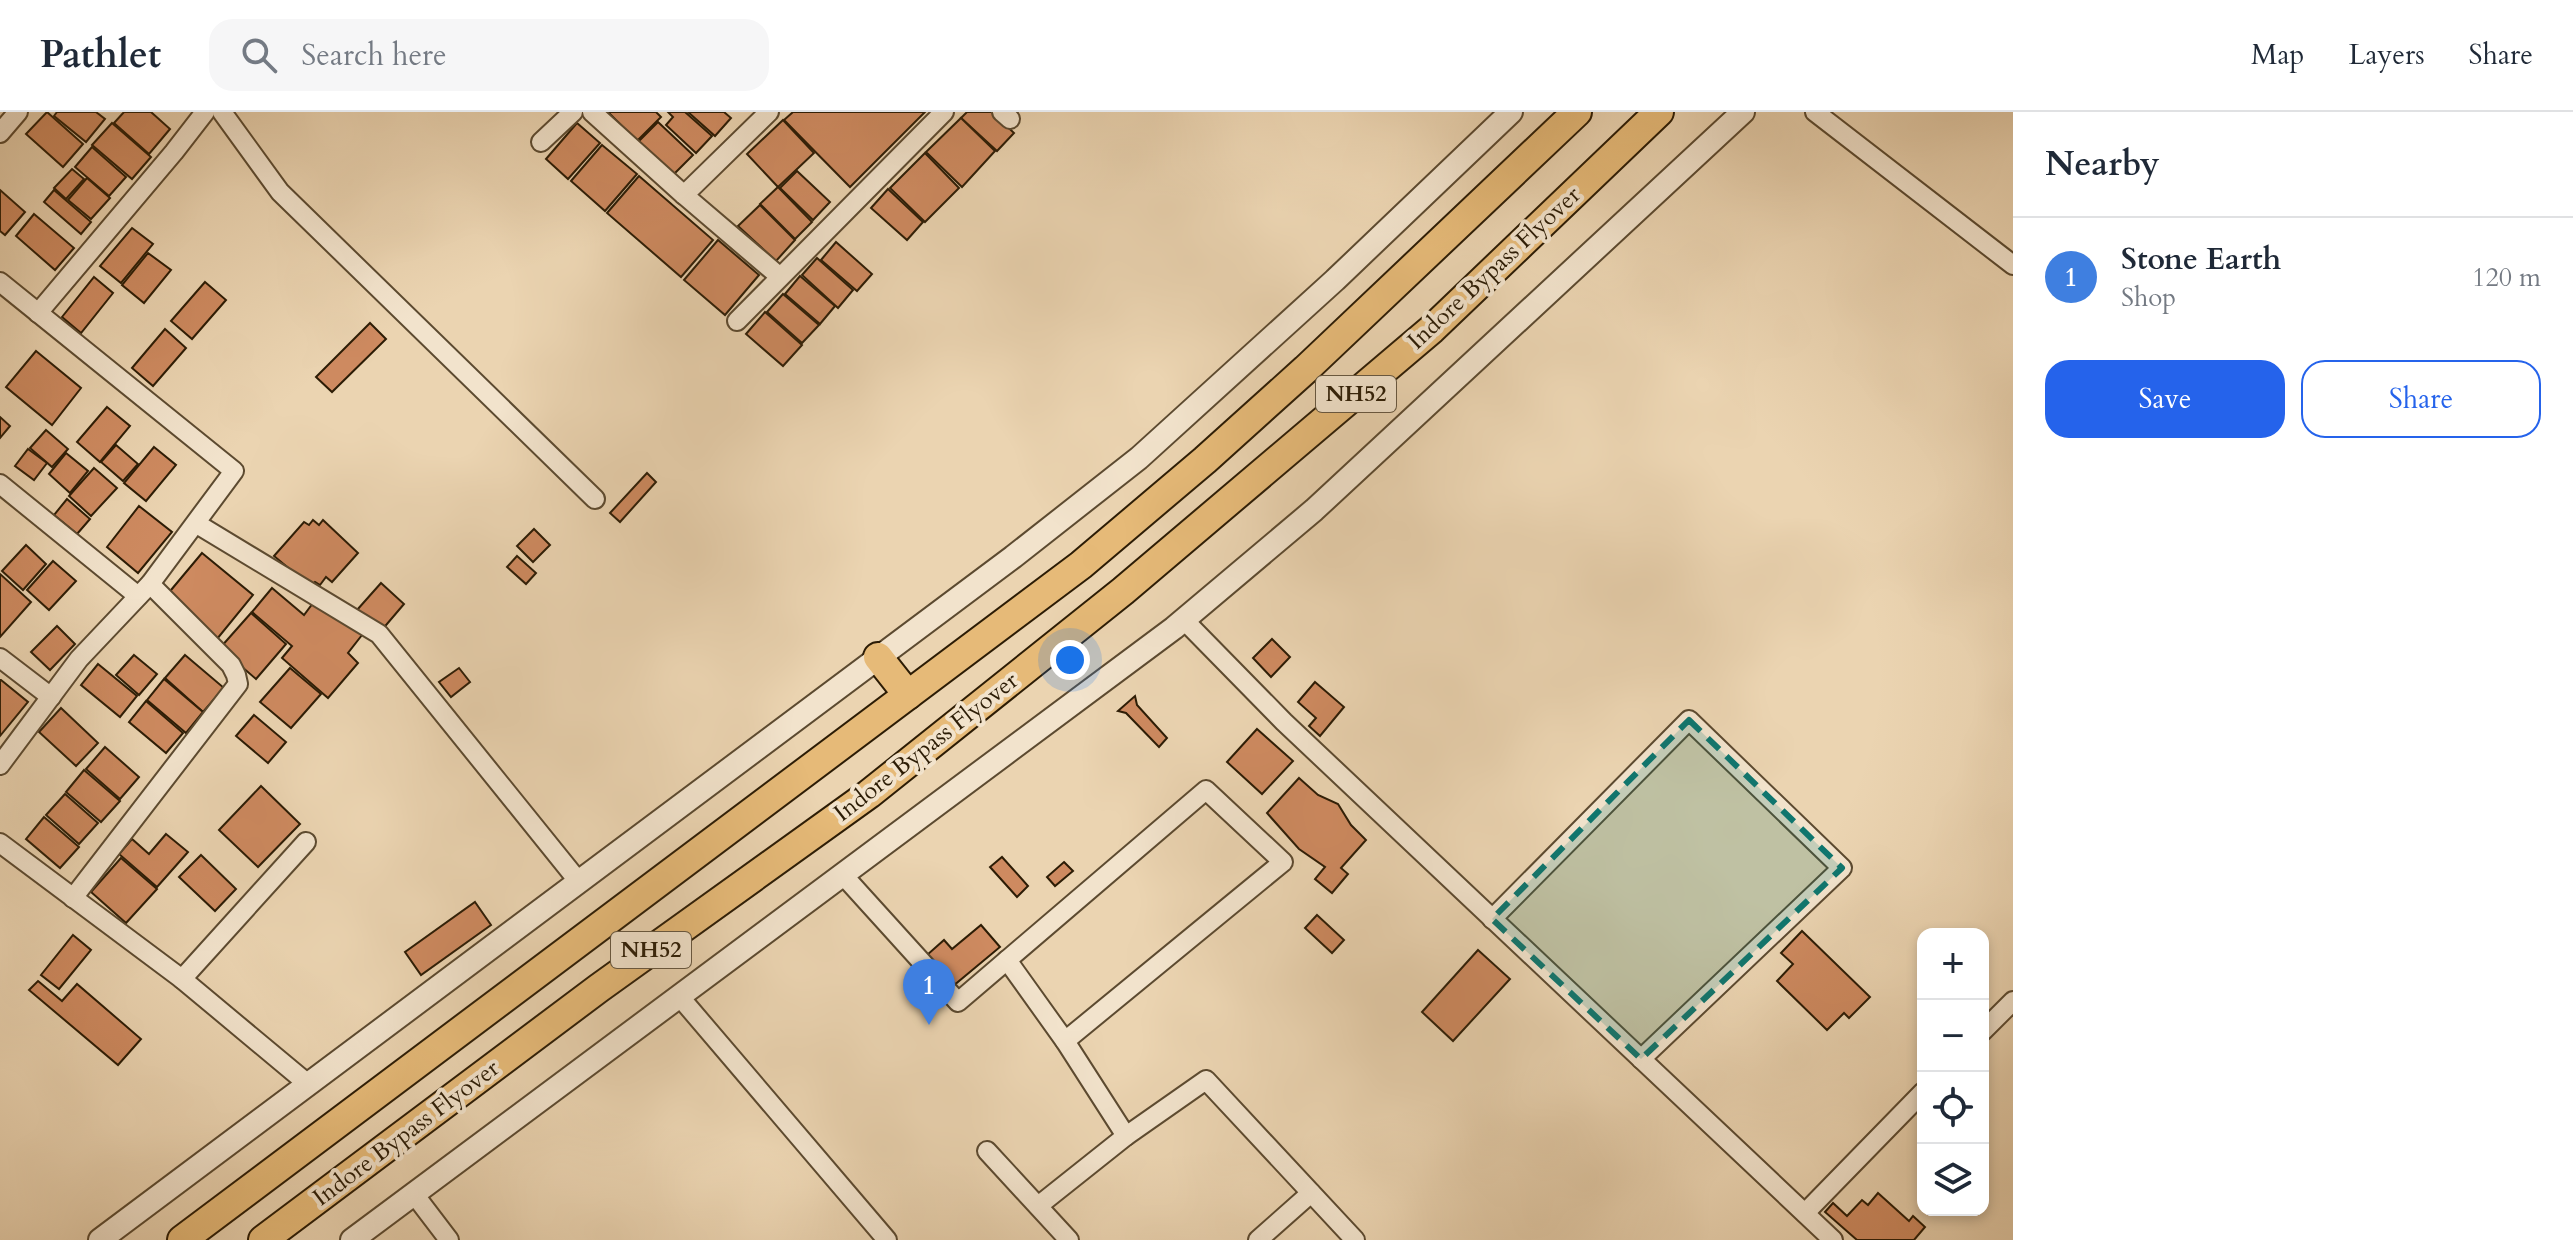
<!DOCTYPE html>
<meta charset="utf-8">
<style>
:root{--surface:#fff;--page:#f6f6f7;--text:#1f2937;--muted:#747a83;--line:#e0e1e3;--accent:#2563eb}
body{margin:0;font-family:Cardo,serif;background:var(--page);color:var(--text)}
.controls{position:absolute;right:24px;bottom:24px;display:grid;overflow:hidden;border-radius:16px;box-shadow:0 4px 12px #0003}
.controls button{width:72px;height:72px;display:grid;place-items:center;padding:0;border:0;border-bottom:2px solid var(--line);background:var(--surface);color:var(--text);font:40px sans-serif}
.you{position:absolute;left:1070px;top:548px;width:28px;height:28px;margin:-20px;border:6px solid #fff;border-radius:50%;background:#1a73e8;box-shadow:0 0 0 12px #1a73e833}
.badge{display:grid;place-items:center;width:52px;height:52px;border-radius:50%;background:var(--accent);color:#fff;font-size:26px;font-weight:700}
.pin{position:absolute;translate:-50% -66px;filter:drop-shadow(0 2px 4px #0008)}
.pin::after{content:'';position:absolute;top:42px;width:28px;height:24px;background:inherit;clip-path:polygon(0 0,100% 0,50% 100%)}
.list{margin:0;padding:0;list-style:none}
h2{display:flex;justify-content:space-between;align-items:center;height:104px;margin:0;padding:0 32px;font-size:34px}
h2 small{font-size:26px;font-weight:400;color:var(--muted)}
.list li{display:grid;grid-template-columns:52px 1fr auto;gap:24px;align-items:center;box-sizing:border-box;height:120px;padding:0 32px;border-top:2px solid var(--line)}
.list b{display:block;font-size:30px;white-space:nowrap}
.list p{margin:0;font-size:26px;white-space:nowrap;color:var(--muted)}
.list em{font-size:26px;font-style:normal;color:var(--muted)}
.actions{display:flex;gap:16px;padding:24px 32px}
.actions a{flex:1;padding:18px 0;border:2px solid var(--accent);border-radius:24px;text-align:center;font-size:28px;color:var(--accent)}
.actions .main{background:var(--accent);color:#fff}
.icon{flex:none;width:44px;height:44px;fill:none;stroke:currentColor;stroke-width:2;stroke-linecap:round;stroke-linejoin:round}
.map{position:relative;flex:none;width:2013px;height:1128px;overflow:hidden}
header{display:flex;align-items:center;gap:48px;box-sizing:border-box;height:112px;padding:0 40px;background:var(--surface);border-bottom:2px solid var(--line)}
header strong{font-size:38px}
nav{display:flex;gap:44px;margin-inline-start:auto;font-size:28px}
.search{width:560px;height:72px;background:var(--page);display:flex;align-items:center;gap:20px;box-sizing:border-box;padding:0 28px;border-radius:24px;color:var(--muted);font-size:30px}
main{display:flex}
aside{flex:1;background:var(--surface)}
.map>svg:first-child{display:block}
.building{fill:#ce8a60;stroke:#2c1c05;stroke-width:2}
.lines{fill:none;stroke-linecap:round;stroke-linejoin:round}
.minor-casing{stroke:#5c4a30;stroke-width:22}
.tertiary-casing{stroke:#5c4a30;stroke-width:26}
.trunk-casing{stroke:#2c1c05;stroke-width:32}
.minor{stroke:#f2e3cc;stroke-width:18}
.tertiary{stroke:#f2e3cc;stroke-width:22}
.trunk{stroke:#e6ba78;stroke-width:28}
.marked{fill:#0f766e;fill-opacity:0.2;stroke:#0f766e;stroke-width:6;stroke-dasharray:16 10;stroke-linejoin:round}
.labels{text-anchor:middle;dominant-baseline:central;stroke-width:8;stroke-linejoin:round;paint-order:stroke}
.shield{fill:#f2e3cc;stroke:#675841;stroke-width:2}
.shield-label{font-size:22px;font-weight:bold;fill:#2c1c05}
.street-label{font-size:24px;fill:#2c1c05;stroke:#f2e3cc}
</style>
<header>
<strong>Pathlet</strong>
<div class="search"><svg class="icon" aria-label="search" viewBox="0 0 24 24"><circle cx="10" cy="10" r="6"/><path d="M15 15l6 6"/></svg>Search here</div>
<nav><a>Map</a><a>Layers</a><a>Share</a></nav>
</header>
<main>
<div class="map">
<svg width="2013" height="1128" viewBox="0 0 2013 1128">
<rect width="100%" height="100%" fill="#ebd4b1"/>
<filter id="stains"><feTurbulence type="fractalNoise" baseFrequency=".0025" numOctaves="4"/><feColorMatrix values="0 0 0 0 .2 0 0 0 0 .09 0 0 0 0 .02 0 0 0 .5 -.17"/></filter>
<radialGradient id="worn" r=".72"><stop offset=".6" stop-color="#630" stop-opacity="0"/><stop offset="1" stop-color="#630" stop-opacity=".3"/></radialGradient>
<!-- building -->
<g class="building">
<path d="M 47,0 L 83,32 L 63,55 L 26,22 Z"/>
<path d="M 57,0 L 96,0 L 105,7 L 86,30 L 54,4 Z"/>
<path d="M 124,0 L 151,0 L 170,17 L 149,42 L 114,11 Z"/>
<path d="M 608,0 L 656,0 L 661,5 L 637,29 Z"/>
<path d="M 685,0 L 712,24 L 696,41 L 666,13 L 673,5 L 668,0 Z"/>
<path d="M 688,0 L 724,0 L 731,6 L 715,24 Z"/>
<path d="M 793,0 L 925,0 L 850,75 L 784,8 Z"/>
<path d="M 967,0 L 992,0 L 1014,21 L 997,39 L 961,6 Z"/>
<path d="M 961,6 L 995,39 L 962,75 L 926,40 Z"/>
<path d="M 783,8 L 814,41 L 778,75 L 747,42 Z"/>
<path d="M 658,10 L 693,43 L 673,63 L 638,30 Z"/>
<path d="M 112,11 L 151,45 L 132,67 L 92,33 Z"/>
<path d="M 577,11 L 600,31 L 568,67 L 546,47 Z"/>
<path d="M 602,33 L 637,62 L 605,99 L 571,69 Z"/>
<path d="M 92,35 L 126,65 L 109,84 L 75,55 Z"/>
<path d="M 925,41 L 959,76 L 925,110 L 890,76 Z"/>
<path d="M 72,57 L 84,67 L 66,87 L 54,76 Z"/>
<path d="M 797,59 L 830,90 L 813,108 L 780,76 Z"/>
<path d="M 639,64 L 713,128 L 681,165 L 607,101 Z"/>
<path d="M 87,66 L 110,86 L 91,107 L 68,88 Z"/>
<path d="M 778,75 L 812,110 L 795,127 L 760,92 Z"/>
<path d="M 888,77 L 923,110 L 907,128 L 871,96 Z"/>
<path d="M 0,78 L 25,100 L 5,123 L 0,119 Z"/>
<path d="M 54,78 L 91,110 L 81,122 L 44,90 Z"/>
<path d="M 760,93 L 795,128 L 776,149 L 738,114 Z"/>
<path d="M 34,102 L 74,136 L 55,158 L 16,124 Z"/>
<path d="M 132,116 L 153,132 L 121,171 L 100,154 Z"/>
<path d="M 718,128 L 759,163 L 725,203 L 684,168 Z"/>
<path d="M 836,130 L 872,162 L 857,179 L 821,148 Z"/>
<path d="M 148,141 L 171,158 L 144,191 L 122,173 Z"/>
<path d="M 817,146 L 853,178 L 838,196 L 802,163 Z"/>
<path d="M 800,164 L 835,194 L 820,212 L 785,182 Z"/>
<path d="M 94,165 L 113,181 L 81,221 L 62,205 Z"/>
<path d="M 205,170 L 226,188 L 192,227 L 171,209 Z"/>
<path d="M 783,182 L 819,213 L 802,231 L 767,200 Z"/>
<path d="M 765,200 L 802,233 L 783,254 L 746,222 Z"/>
<path d="M 370,211 L 386,227 L 332,280 L 316,265 Z"/>
<path d="M 165,217 L 186,236 L 153,274 L 132,256 Z"/>
<path d="M 36,239 L 81,276 L 52,313 L 6,275 Z"/>
<path d="M 107,295 L 130,314 L 100,350 L 77,330 Z"/>
<path d="M 0,305 L 10,314 L 0,326 Z"/>
<path d="M 46,318 L 68,337 L 52,355 L 30,336 Z"/>
<path d="M 116,333 L 138,352 L 123,369 L 101,350 Z"/>
<path d="M 154,335 L 176,353 L 146,389 L 124,371 Z"/>
<path d="M 28,337 L 47,351 L 34,368 L 15,354 Z"/>
<path d="M 66,341 L 88,359 L 70,381 L 49,362 Z"/>
<path d="M 94,356 L 117,376 L 91,404 L 69,384 Z"/>
<path d="M 647,361 L 656,370 L 620,410 L 610,401 Z"/>
<path d="M 67,387 L 90,407 L 77,422 L 54,403 Z"/>
<path d="M 139,394 L 172,420 L 138,461 L 107,435 Z"/>
<path d="M 313,408 L 319,413 L 323,408 L 358,441 L 332,470 L 326,465 L 320,473 L 315,470 L 310,474 L 274,444 L 304,410 L 309,413 Z"/>
<path d="M 534,417 L 550,433 L 533,450 L 517,434 Z"/>
<path d="M 26,433 L 46,452 L 23,478 L 2,459 Z"/>
<path d="M 202,441 L 253,483 L 217,527 L 166,484 Z"/>
<path d="M 517,444 L 536,461 L 526,472 L 507,455 Z"/>
<path d="M 53,449 L 76,469 L 49,498 L 27,478 Z"/>
<path d="M 0,462 L 31,490 L 0,525 Z"/>
<path d="M 381,471 L 404,492 L 381,519 L 357,498 Z"/>
<path d="M 272,476 L 304,503 L 316,487 L 362,523 L 348,541 L 358,551 L 328,586 L 282,546 L 292,534 L 252,500 Z"/>
<path d="M 251,501 L 286,532 L 256,567 L 220,536 Z"/>
<path d="M 57,514 L 75,532 L 50,558 L 31,540 Z"/>
<path d="M 1272,527 L 1290,545 L 1271,565 L 1253,546 Z"/>
<path d="M 134,543 L 157,562 L 139,583 L 116,563 Z"/>
<path d="M 185,543 L 224,576 L 203,600 L 165,566 Z"/>
<path d="M 98,552 L 137,584 L 120,605 L 81,573 Z"/>
<path d="M 290,556 L 321,582 L 291,616 L 260,590 Z"/>
<path d="M 459,556 L 470,570 L 451,585 L 439,570 Z"/>
<path d="M 164,567 L 203,600 L 186,621 L 147,588 Z"/>
<path d="M 1,568 L 28,590 L 0,624 L 0,568 Z"/>
<path d="M 1315,570 L 1344,595 L 1320,624 L 1309,614 L 1316,606 L 1298,590 Z"/>
<path d="M 1135,584 L 1137,593 L 1167,626 L 1159,635 L 1126,601 L 1118,599 Z"/>
<path d="M 146,589 L 183,621 L 166,641 L 129,610 Z"/>
<path d="M 61,596 L 98,631 L 76,654 L 39,620 Z"/>
<path d="M 254,603 L 286,630 L 268,651 L 236,624 Z"/>
<path d="M 1257,617 L 1293,649 L 1262,682 L 1227,650 Z"/>
<path d="M 105,635 L 139,665 L 120,687 L 86,657 Z"/>
<path d="M 84,658 L 120,689 L 101,710 L 66,680 Z"/>
<path d="M 1299,666 L 1318,683 L 1338,692 L 1351,713 L 1366,728 L 1341,756 L 1348,762 L 1332,781 L 1315,767 L 1325,755 L 1299,737 L 1267,701 Z"/>
<path d="M 261,674 L 300,712 L 258,755 L 219,718 Z"/>
<path d="M 65,682 L 98,711 L 79,732 L 46,703 Z"/>
<path d="M 44,705 L 79,735 L 60,756 L 26,727 Z"/>
<path d="M 166,722 L 188,740 L 157,775 L 119,742 L 132,727 L 149,742 Z"/>
<path d="M 201,743 L 236,777 L 215,799 L 179,765 Z"/>
<path d="M 1002,745 L 1028,774 L 1017,785 L 990,755 Z"/>
<path d="M 121,746 L 157,777 L 126,811 L 91,780 Z"/>
<path d="M 1064,750 L 1073,759 L 1055,774 L 1047,765 Z"/>
<path d="M 475,790 L 491,813 L 421,863 L 405,840 Z"/>
<path d="M 1317,803 L 1344,828 L 1332,841 L 1305,816 Z"/>
<path d="M 981,813 L 1000,835 L 953,874 L 927,843 L 944,828 L 952,837 Z"/>
<path d="M 1802,819 L 1870,885 L 1849,906 L 1844,901 L 1827,918 L 1777,869 L 1793,852 L 1781,841 Z"/>
<path d="M 73,823 L 91,838 L 59,877 L 41,863 Z"/>
<path d="M 1478,838 L 1510,867 L 1453,929 L 1422,900 Z"/>
<path d="M 38,869 L 62,889 L 77,872 L 141,927 L 118,953 L 29,878 Z"/>
<path d="M 1878,1081 L 1909,1109 L 1913,1104 L 1925,1115 L 1914,1128 L 1857,1128 L 1825,1100 L 1833,1091 L 1847,1104 L 1862,1088 L 1868,1093 Z"/>
</g>
<g class="lines">
<defs>
<g id="minor">
<path d="M 222,0 L 280,80 L 595,387"/>
<path d="M 592,0 L 684,83 L 779,164"/>
<path d="M 1002,0 L 1010,7"/>
<path d="M 1815,0 L 2013,153"/>
<path d="M 0,21 L 18,0"/>
<path d="M 541,30 L 573,0"/>
<path d="M 684,83 L 769,0"/>
<path d="M 0,170 L 234,359 L 150,472 L 79,547 L 0,653"/>
<path d="M 38,201 L 174,40 L 205,0"/>
<path d="M 737,209 L 944,0"/>
<path d="M 0,372 L 138,484"/>
<path d="M 197,412 L 379,522 L 579,770"/>
<path d="M 1184,508 L 1284,610 L 1833,1128"/>
<path d="M 0,546 L 51,585"/>
<path d="M 0,731 L 182,867 L 308,972"/>
<path d="M 843,763 L 958,890 L 1206,678 L 1283,750 L 1065,929"/>
<path d="M 73,786 L 238,572 L 236,563 L 231,553 L 150,472"/>
<path d="M 1492,807 L 1689,608 L 1842,756 L 1641,947"/>
<path d="M 1007,848 L 1065,929 L 1126,1024"/>
<path d="M 182,867 L 306,730"/>
<path d="M 679,884 L 887,1128"/>
<path d="M 1983,919 L 2013,889"/>
<path d="M 987,1039 L 1069,1128"/>
<path d="M 414,1082 L 449,1128"/>
<path d="M 1038,1094 L 1126,1024 L 1206,968 L 1355,1128"/>
<path d="M 1805,1101 L 1923,980"/>
<path d="M 1258,1128 L 1311,1081"/>
</g>
<g id="tertiary">
<path d="M 100,1128 L 1013,445 L 1139,346 L 1335,168 L 1511,0"/>
<path d="M 352,1128 L 1174,516 L 1314,398 L 1743,0"/>
</g>
<g id="trunk">
<path d="M 878,545 L 908,583"/>
<path d="M 182,1128 L 1081,453 L 1205,348 L 1306,257 L 1577,0"/>
<path d="M 263,1128 L 599,876 L 869,682 L 1123,479 L 1432,217 L 1659,0"/>
</g>
</defs>
<!-- minor casing -->
<use href="#minor" class="minor-casing"/>
<!-- tertiary casing -->
<use href="#tertiary" class="tertiary-casing"/>
<!-- trunk casing -->
<use href="#trunk" class="trunk-casing"/>
<!-- minor -->
<use href="#minor" class="minor"/>
<!-- tertiary -->
<use href="#tertiary" class="tertiary"/>
<!-- trunk -->
<use href="#trunk" class="trunk"/>
</g>
<!-- marked area -->
<path class="marked" d="M 1689,608 L 1842,756 L 1641,947 L 1492,807 Z"/>
<g class="labels">
<!-- shield labels -->
<g class="shield">
<rect x="1316" y="264" width="80" height="36" rx="6"/>
<rect x="611" y="820" width="80" height="36" rx="6"/>
</g>
<g class="shield-label">
<text x="1356" y="282">NH52</text>
<text x="651" y="838">NH52</text>
</g>
<!-- street labels -->
<g class="street-label">
<text transform="translate(1494 156) rotate(-43)">Indore Bypass Flyover</text>
<text transform="translate(926 635) rotate(-38)">Indore Bypass Flyover</text>
<text transform="translate(406 1021) rotate(-37)">Indore Bypass Flyover</text>
</g>
</g>
<rect width="100%" height="100%" filter="url(#stains)"/>
<rect width="100%" height="100%" fill="url(#worn)"/>
</svg>
<div class="controls">
<button>+</button>
<button>−</button>
<button><svg class="icon" aria-label="locate" viewBox="0 0 24 24"><circle cx="12" cy="12" r="6"/><path d="M12 2v4M12 18v4M2 12h4M18 12h4"/></svg></button>
<button><svg class="icon" aria-label="layers" viewBox="0 0 24 24"><path d="M12 4l9 5-9 5-9-5zM3 14l9 5 9-5"/></svg></button>
</div>
<div class="you"></div>
<div class="pin badge" style="left:929px;top:913px;background:#3f7fe0">1</div>
</div>
<aside>
<h2>Nearby<small></small></h2>
<ul class="list">
<li><span class="badge" style="background:#3f7fe0">1</span><div><b>Stone Earth</b><p>Shop</p></div><em>120 m</em></li>
</ul>
<div class="actions"><a class="main">Save</a><a>Share</a></div>
</aside>
</main>
